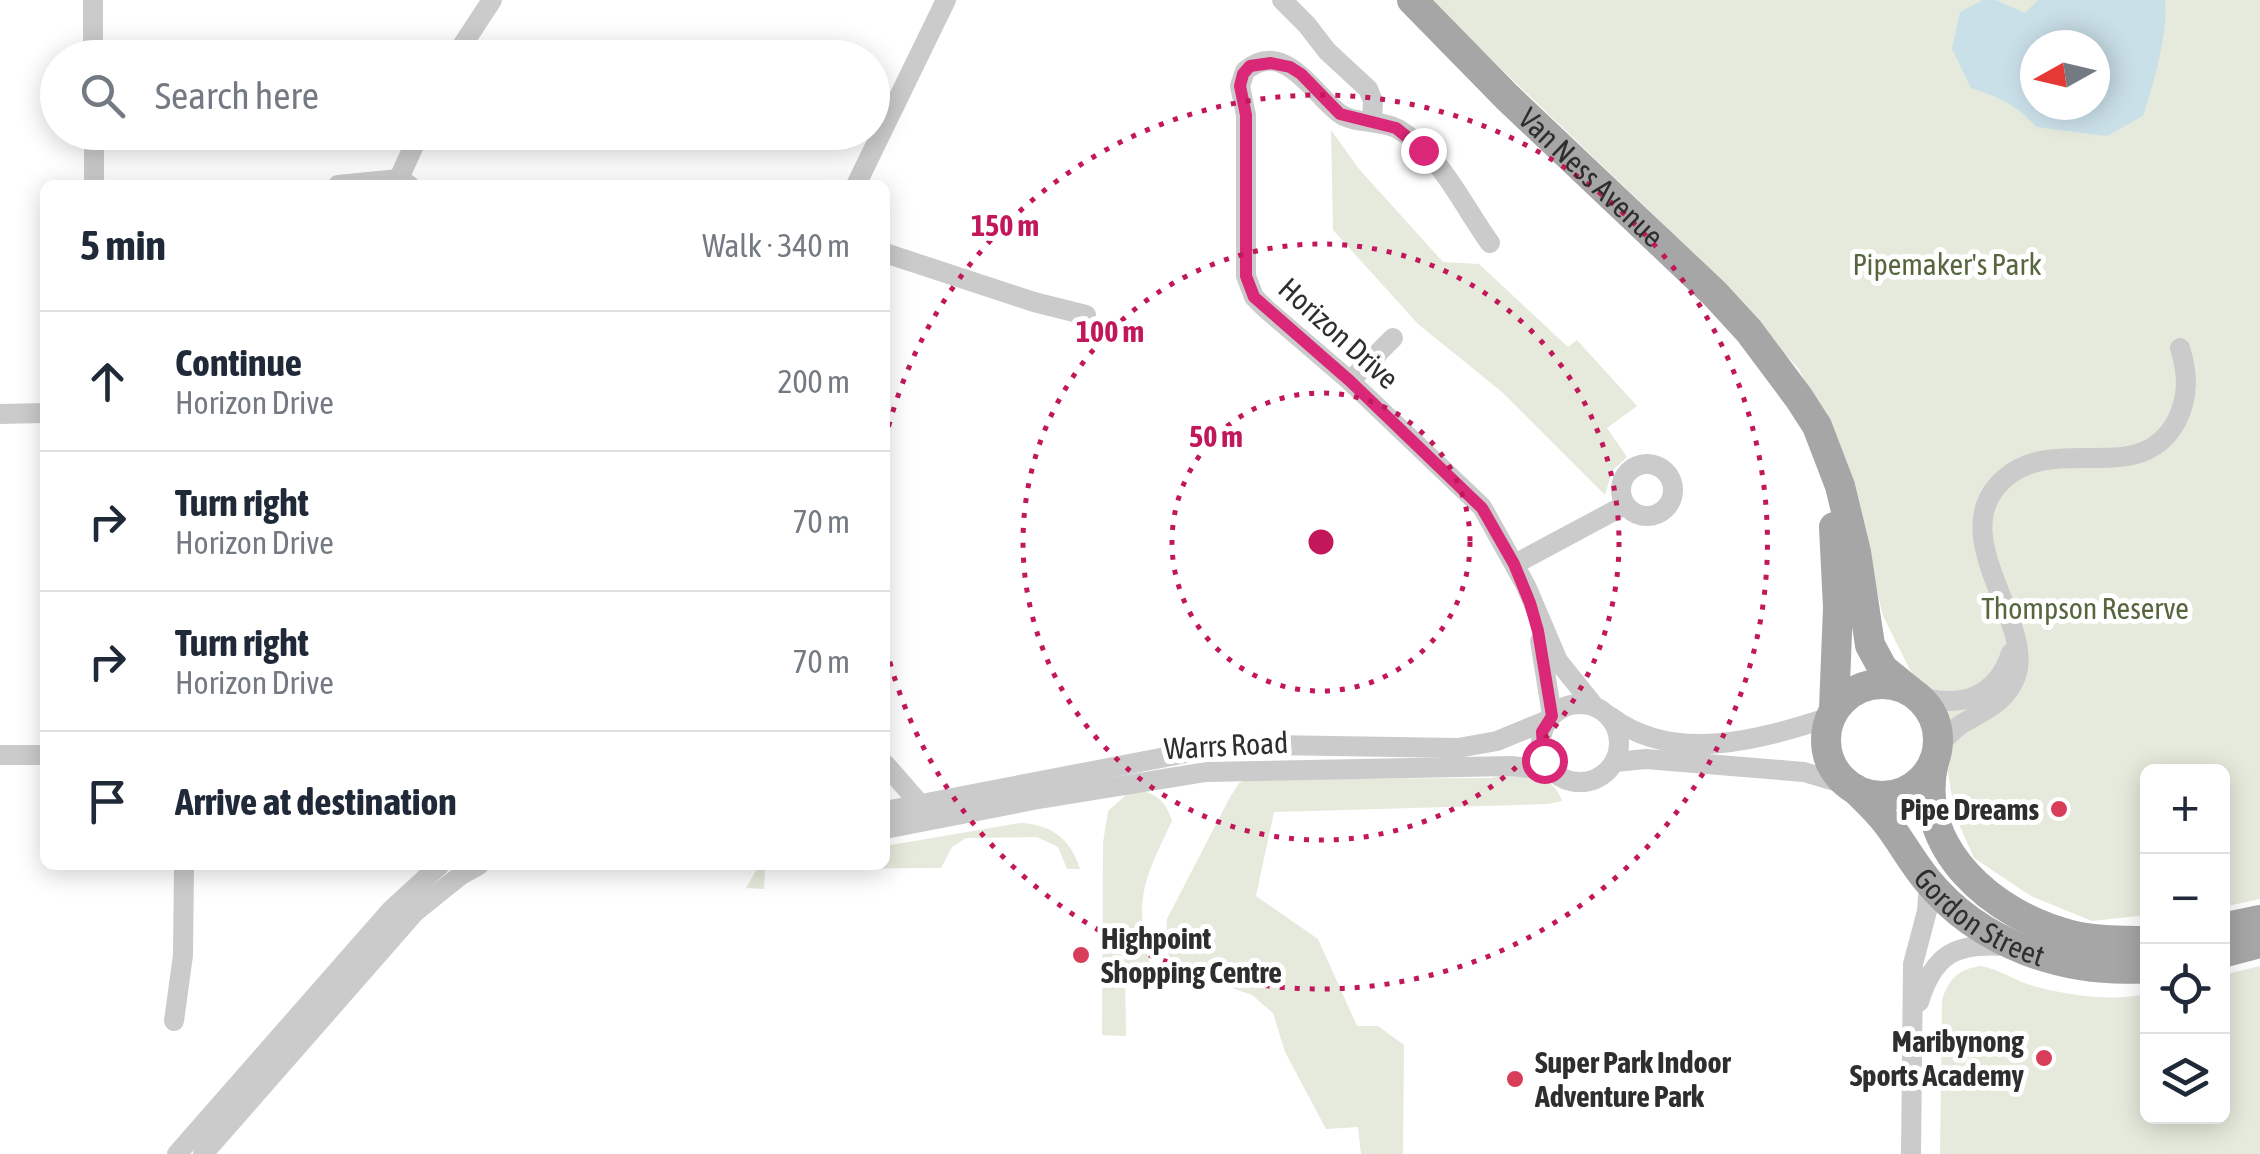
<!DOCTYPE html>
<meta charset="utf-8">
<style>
:root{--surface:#fff;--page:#f2f2f3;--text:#1f2937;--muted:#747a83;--line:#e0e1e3}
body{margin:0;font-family:"Asap Condensed",sans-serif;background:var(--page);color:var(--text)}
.controls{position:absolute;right:30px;bottom:30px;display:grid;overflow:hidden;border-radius:15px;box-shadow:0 5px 25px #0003}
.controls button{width:90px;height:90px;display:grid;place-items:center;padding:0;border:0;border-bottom:2px solid var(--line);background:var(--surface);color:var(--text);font:50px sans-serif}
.compass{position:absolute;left:2020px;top:30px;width:90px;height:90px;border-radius:50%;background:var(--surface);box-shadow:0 5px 25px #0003;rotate:262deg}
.stop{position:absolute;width:30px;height:30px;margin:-22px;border:8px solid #db2777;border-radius:50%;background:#fff}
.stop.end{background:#db2777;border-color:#fff;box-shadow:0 2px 10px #0008}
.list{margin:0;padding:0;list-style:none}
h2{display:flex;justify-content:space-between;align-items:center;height:130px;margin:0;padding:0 40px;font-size:42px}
h2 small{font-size:32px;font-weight:400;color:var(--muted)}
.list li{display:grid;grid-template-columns:65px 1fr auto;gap:30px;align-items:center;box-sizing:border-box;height:140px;padding:0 40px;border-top:2px solid var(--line)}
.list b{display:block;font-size:38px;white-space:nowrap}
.list p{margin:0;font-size:32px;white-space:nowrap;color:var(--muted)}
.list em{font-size:32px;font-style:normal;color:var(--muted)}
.icon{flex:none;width:55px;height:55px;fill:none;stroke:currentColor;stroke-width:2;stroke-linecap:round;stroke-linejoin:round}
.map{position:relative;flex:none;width:2260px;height:1154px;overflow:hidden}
.search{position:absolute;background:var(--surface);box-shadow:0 5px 25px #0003;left:40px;top:40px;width:850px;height:110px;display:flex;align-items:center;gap:25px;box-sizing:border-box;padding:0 35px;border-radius:55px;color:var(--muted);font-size:38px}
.panel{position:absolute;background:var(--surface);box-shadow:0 5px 25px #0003;left:40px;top:180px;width:850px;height:690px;border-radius:15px}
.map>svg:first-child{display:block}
.green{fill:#e5eadc;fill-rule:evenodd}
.water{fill:#cae0e9;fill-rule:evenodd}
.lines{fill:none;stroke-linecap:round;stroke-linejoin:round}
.street{stroke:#cbcbcb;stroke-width:20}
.primary{stroke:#a6a6a6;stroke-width:30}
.route{stroke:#db2777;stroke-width:12}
.ring{fill:none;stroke:#c2185b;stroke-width:5;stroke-dasharray:5 10}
.poi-dot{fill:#d83d5a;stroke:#fff;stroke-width:4}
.labels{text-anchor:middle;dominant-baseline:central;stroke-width:10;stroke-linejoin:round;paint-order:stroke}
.street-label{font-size:30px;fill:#2e2e2e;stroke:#fff}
.park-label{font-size:30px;fill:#56663f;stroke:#fff}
.poi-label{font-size:30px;font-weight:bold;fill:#2e2e2e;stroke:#fff;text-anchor:end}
.centre{fill:#c2185b;stroke:#fff;stroke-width:5}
.ring-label{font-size:30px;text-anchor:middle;font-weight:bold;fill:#c2185b;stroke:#fff;stroke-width:10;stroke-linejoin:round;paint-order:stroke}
</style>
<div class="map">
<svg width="2260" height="1154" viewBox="0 0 2260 1154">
<rect width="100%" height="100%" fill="#fff"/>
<!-- green -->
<g class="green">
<path d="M 1429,0 L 2260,0 L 2260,899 L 2223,907 L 2222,772 L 2148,772 L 2147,915 L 2092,921 L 2031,896 L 1974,858 L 1955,815 L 1947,766 L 1946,712 L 1910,670 L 1883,616 L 1846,460 L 1798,368 L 1656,217 ZM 2035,45 L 2095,45 L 2095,105 L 2035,105 Z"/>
<path d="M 1331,130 L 1359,169 L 1443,262 L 1479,264 L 1568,347 L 1577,340 L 1637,406 L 1607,428 L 1627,457 L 1612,471 L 1605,495 L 1502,392 L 1418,324 L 1333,230 Z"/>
<path d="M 1513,773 C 1535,777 1554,777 1562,801 L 1548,804 L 1274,812 L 1256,896 L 1318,939 L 1357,1026 L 1378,1026 L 1404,1045 L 1403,1154 L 1361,1154 L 1358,1127 L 1326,1129 L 1285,1052 L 1273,1013 L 1252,995 L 1187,972 L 1184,980 L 1179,980 L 1166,948 L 1167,919 L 1229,799 L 1239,783 L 1249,779 L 1491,778 Z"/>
<path d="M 1133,789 C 1156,793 1165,799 1172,821 C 1143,882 1133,900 1151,967 L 1125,967 L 1126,1036 L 1102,1035 L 1103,843 L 1108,811 Z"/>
<path d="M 1020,823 C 1051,824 1071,839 1080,869 L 1067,869 L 1058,847 L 1037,837 L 966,838 L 952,847 L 941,868 L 765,869 L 764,889 L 746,888 L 759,865 L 885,865 L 885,846 Z"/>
<path d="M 1981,966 C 1998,969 2011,978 2027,984 C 2063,995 2110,1002 2147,994 L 2148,1116 L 2222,1116 L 2223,975 L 2260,966 L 2260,1154 L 1940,1154 L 1942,1000 C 1949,978 1959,969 1981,966 Z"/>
</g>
<!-- water -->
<path class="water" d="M 1983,0 L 1996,0 L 2025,13 L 2038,0 L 2165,0 C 2169,29 2153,88 2143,116 L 2107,136 L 2036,127 C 2018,105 1998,97 1971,88 L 1952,49 L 1960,12 ZM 2035,45 L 2095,45 L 2095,105 L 2035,105 Z"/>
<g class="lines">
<!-- street -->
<g class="street">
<path d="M 93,0 L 93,58"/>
<path d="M 1282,0 L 1307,25 L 1327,51 L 1368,89 L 1373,101 L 1372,121"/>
<path d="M 454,58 L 492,0"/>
<path d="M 94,132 L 94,185"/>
<path d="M 338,185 L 399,179 L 409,185"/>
<path d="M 396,185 L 420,132"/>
<path d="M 856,185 L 946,0"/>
<path d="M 1490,243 C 1463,206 1440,153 1398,129 C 1380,119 1355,125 1339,113 C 1313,94 1284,38 1245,71 L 1240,86 L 1246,115 L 1246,276 L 1254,297 L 1265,308 L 1350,381 L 1482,507 L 1526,586 L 1558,661 L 1595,707"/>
<path d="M 885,253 L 1034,302 L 1086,315"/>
<path d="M 1350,381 L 1393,338"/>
<path d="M 0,414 L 45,413"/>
<circle cx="1647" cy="490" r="26"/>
<path d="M 1515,564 L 1625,505"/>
<path d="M 1540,641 L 1552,715"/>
<path d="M 1918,696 C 1961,709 1997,697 2011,653"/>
<circle cx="1580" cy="743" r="39"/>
<path d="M 1611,717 C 1675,765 1762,739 1830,717"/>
<path d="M 1938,746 C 1945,739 1952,731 1960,725 C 1982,711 2006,704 2016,676 C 2035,622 1942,534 2004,479 C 2057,432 2139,489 2176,422 C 2189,397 2188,374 2180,348"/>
<path d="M 0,755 L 45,755"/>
<path d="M 1615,762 L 1646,759 L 1804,772 L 1848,785"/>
<path d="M 885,764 L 919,803 L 923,815"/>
<path d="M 885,811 L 1202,750 L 1262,745 L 1458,748 L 1497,741 L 1548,720"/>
<path d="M 885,829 L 1033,800 L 1206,772 L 1512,766 L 1552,771"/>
<path d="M 1919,1002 C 1934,953 1956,943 2005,946"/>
<path d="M 174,1021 L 183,955 L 184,865"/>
<path d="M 177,1154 L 391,910 L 440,865"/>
<path d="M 203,1154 L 415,912 L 461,875 L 479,865"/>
<path d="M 1911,1154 L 1913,964 L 1927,911 L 1929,883"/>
</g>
<!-- primary -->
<g class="primary">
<path id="s1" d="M 1412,0 L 1507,97 L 1715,294 L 1749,331 L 1799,398 L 1817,426 L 1840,486 L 1856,552 L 1870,645 L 1883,669 L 1909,690"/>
<path d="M 1834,527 L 1838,607 L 1834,709"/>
<circle cx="1882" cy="740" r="56"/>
<path d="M 1934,761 C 1913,848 1994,916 2071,935 C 2096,941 2122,941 2148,941"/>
<path id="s2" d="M 1855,789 C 1866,800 1878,811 1887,823 C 1901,841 1912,862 1927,880 C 1980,945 2066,974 2148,968"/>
<path d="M 2222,928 L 2260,920"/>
<path d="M 2222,953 L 2260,943"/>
</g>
</g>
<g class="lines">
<!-- route -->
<path class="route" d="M 1423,150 L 1396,128 L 1340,114 L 1301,74 L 1290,67 L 1271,63 L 1250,66 L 1243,74 L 1240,86 L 1246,115 L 1246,276 L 1254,297 L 1350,381 L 1482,508 L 1514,564 L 1530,603 L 1538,631 L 1552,716 L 1542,732 L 1544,760"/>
</g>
<!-- distance rings -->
<g class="ring">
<circle cx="1321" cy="542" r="149"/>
<circle cx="1321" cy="542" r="298"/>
<path d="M885 441A447 447 0 1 1 885 643"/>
</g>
<!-- markers -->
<g class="poi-dot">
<circle cx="2059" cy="809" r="10"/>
<circle cx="1081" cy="955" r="10"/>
<circle cx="2044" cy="1058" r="10"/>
<circle cx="1515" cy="1079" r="10"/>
</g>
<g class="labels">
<!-- street labels -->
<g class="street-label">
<text stroke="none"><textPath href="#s1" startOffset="252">Van Ness Avenue</textPath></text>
<text transform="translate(1339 333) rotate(42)">Horizon Drive</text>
<text transform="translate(1226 745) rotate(-3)">Warrs Road</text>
<text stroke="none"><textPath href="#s2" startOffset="182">Gordon Street</textPath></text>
</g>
<!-- park labels -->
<g class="park-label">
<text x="1947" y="264">Pipemaker's Park</text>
<text x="2085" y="608">Thompson Reserve</text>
</g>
<!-- poi labels -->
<g class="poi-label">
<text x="2039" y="809">Pipe Dreams</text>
<text x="1101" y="938" text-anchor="start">Highpoint<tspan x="1101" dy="34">Shopping Centre</tspan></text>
<text x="2024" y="1041">Maribynong<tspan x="2024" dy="34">Sports Academy</tspan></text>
<text x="1535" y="1062" text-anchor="start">Super Park Indoor<tspan x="1535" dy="34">Adventure Park</tspan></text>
</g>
</g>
<circle cx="1321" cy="542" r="15" class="centre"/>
<g class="ring-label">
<text x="1005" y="236">150 m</text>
<text x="1110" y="342">100 m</text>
<text x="1216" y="447">50 m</text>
</g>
</svg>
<div class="controls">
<button>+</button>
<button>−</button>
<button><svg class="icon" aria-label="locate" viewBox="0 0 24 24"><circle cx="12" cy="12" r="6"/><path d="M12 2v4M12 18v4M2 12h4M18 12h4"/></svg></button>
<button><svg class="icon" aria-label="layers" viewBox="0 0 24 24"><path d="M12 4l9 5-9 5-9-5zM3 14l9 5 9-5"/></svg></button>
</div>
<svg class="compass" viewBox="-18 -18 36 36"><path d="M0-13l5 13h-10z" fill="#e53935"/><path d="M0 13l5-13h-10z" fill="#747a83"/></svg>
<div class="stop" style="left:1544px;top:760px"></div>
<div class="stop end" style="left:1423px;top:150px"></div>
<div class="search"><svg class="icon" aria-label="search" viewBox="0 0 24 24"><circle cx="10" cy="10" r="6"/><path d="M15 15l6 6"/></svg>Search here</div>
<section class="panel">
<h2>5 min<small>Walk · 340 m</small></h2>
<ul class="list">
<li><svg class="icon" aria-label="ahead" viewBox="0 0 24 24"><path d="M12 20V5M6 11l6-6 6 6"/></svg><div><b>Continue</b><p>Horizon Drive</p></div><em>200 m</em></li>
<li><svg class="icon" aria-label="right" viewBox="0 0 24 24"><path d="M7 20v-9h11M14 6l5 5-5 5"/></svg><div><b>Turn right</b><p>Horizon Drive</p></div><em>70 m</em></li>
<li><svg class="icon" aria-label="right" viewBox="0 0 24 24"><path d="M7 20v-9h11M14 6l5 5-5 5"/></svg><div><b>Turn right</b><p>Horizon Drive</p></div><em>70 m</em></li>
<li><svg class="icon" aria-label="arrive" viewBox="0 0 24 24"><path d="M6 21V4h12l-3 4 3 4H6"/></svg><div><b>Arrive at destination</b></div></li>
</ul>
</section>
</div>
